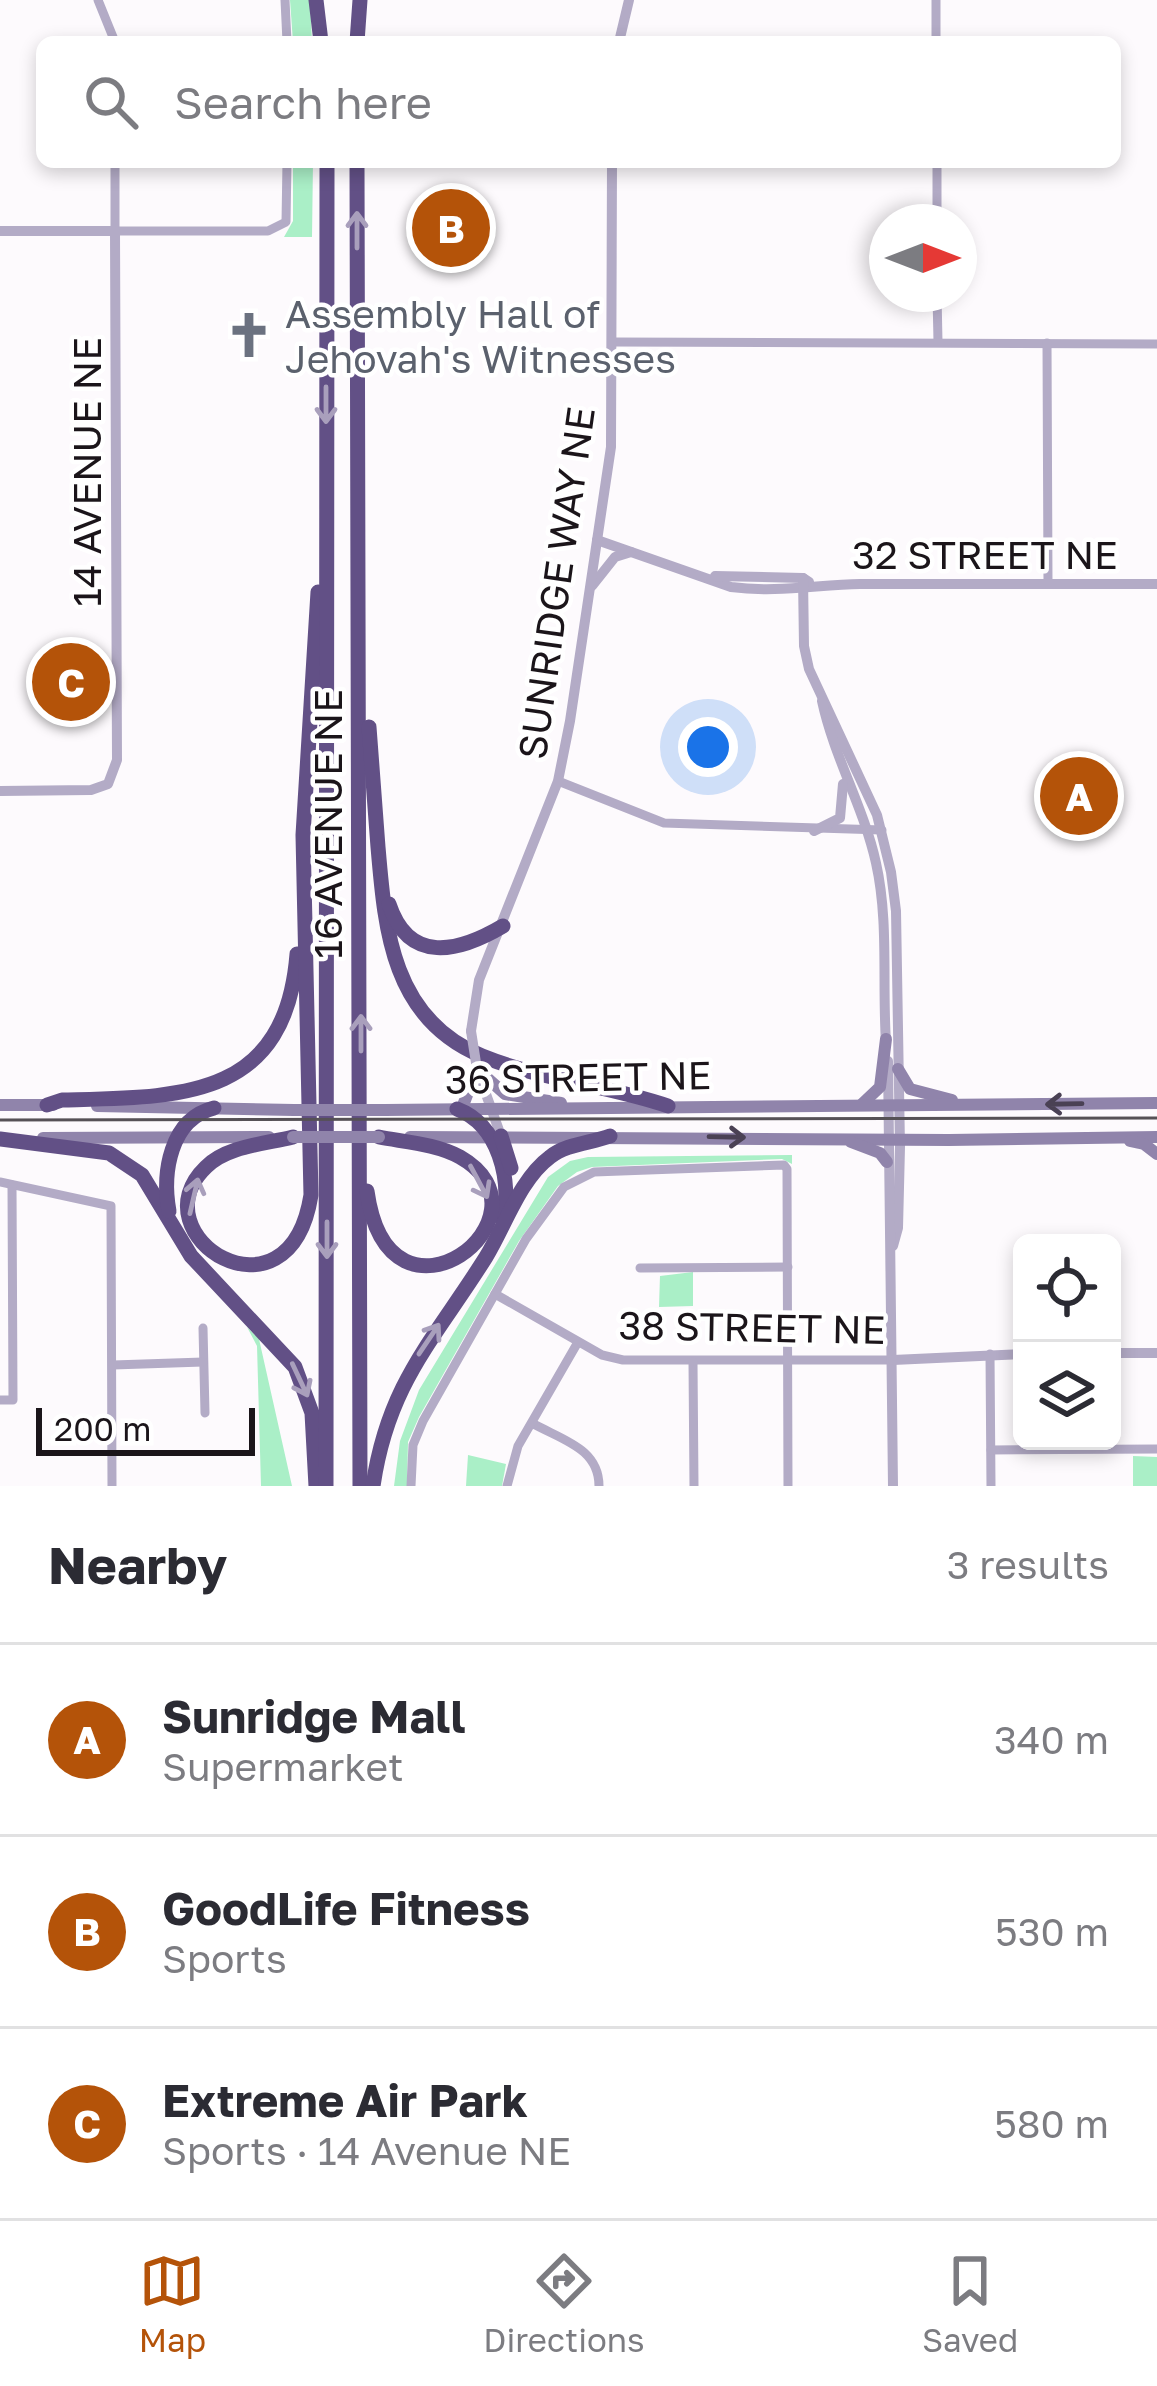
<!DOCTYPE html>
<meta charset="utf-8">
<style>
:root{--surface:#fff;--page:#f7f7f7;--text:#2b2b33;--muted:#7c7c81;--line:#e1e1e2;--accent:#b45309}
body{margin:0;font-family:"Golos Text",sans-serif;background:var(--page);color:var(--text)}
.controls{position:absolute;right:36px;bottom:36px;display:grid;overflow:hidden;border-radius:18px;box-shadow:0 6px 18px #0003}
.controls button{width:108px;height:108px;display:grid;place-items:center;padding:0;border:0;border-bottom:3px solid var(--line);background:var(--surface);color:var(--text);font:60px sans-serif}
.compass{position:absolute;left:869px;top:204px;width:108px;height:108px;border-radius:50%;background:var(--surface);box-shadow:0 6px 18px #0003;rotate:90deg}
.scale{position:absolute;left:36px;bottom:30px;width:219px;box-sizing:border-box;padding-left:12px;border:6px solid #1b151a;border-top:0;font-size:33px;line-height:42px;white-space:nowrap;color:#1b151a;-webkit-text-stroke:9px #fff;paint-order:stroke}
.you{position:absolute;left:708px;top:747px;width:42px;height:42px;margin:-30px;border:9px solid #fff;border-radius:50%;background:#1a73e8;box-shadow:0 0 0 18px #1a73e833}
.badge{display:grid;place-items:center;width:78px;height:78px;border-radius:50%;background:var(--accent);color:#fff;font-size:39px;font-weight:700}
.pin{position:absolute;translate:-50% -50%;border:6px solid #fff;box-shadow:0 3px 12px #0006}
.list{margin:0;padding:0;list-style:none}
h2{display:flex;justify-content:space-between;align-items:center;height:156px;margin:0;padding:0 48px;font-size:51px}
h2 small{font-size:39px;font-weight:400;color:var(--muted)}
.list li{display:grid;grid-template-columns:78px 1fr auto;gap:36px;align-items:center;box-sizing:border-box;height:192px;padding:0 48px;border-top:3px solid var(--line)}
.list b{display:block;font-size:45px;white-space:nowrap}
.list p{margin:0;font-size:39px;white-space:nowrap;color:var(--muted)}
.list em{font-size:39px;font-style:normal;color:var(--muted)}
.icon{flex:none;width:66px;height:66px;fill:none;stroke:currentColor;stroke-width:2;stroke-linecap:round;stroke-linejoin:round}
.map{position:relative;flex:none;width:1157px;height:1486px;overflow:hidden}
.search{position:absolute;background:var(--surface);box-shadow:0 6px 18px #0003;left:36px;right:36px;top:36px;height:132px;display:flex;align-items:center;gap:30px;box-sizing:border-box;padding:0 42px;border-radius:18px;color:var(--muted);font-size:45px}
.sheet{height:732px;background:var(--surface)}
nav{display:flex;justify-content:space-around;align-items:center;box-sizing:border-box;height:168px;border-top:3px solid var(--line);background:var(--surface);font-size:33px;color:var(--muted)}
nav a{display:grid;justify-items:center;gap:6px}
nav .on{color:var(--accent)}
.map>svg:first-child{display:block}
.green{fill:#aaefc7}
.lines{fill:none;stroke-linecap:round;stroke-linejoin:round}
.minor{stroke:#b3abc6;stroke-width:9}
.tertiary{stroke:#b3abc6;stroke-width:10}
.secondary{stroke:#9084ab;stroke-width:12}
.motorway{stroke:#625086;stroke-width:15}
.tram{stroke:#565156;stroke-width:3}
.tertiary-bridge{stroke:#b3abc6;stroke-width:10}
.secondary-bridge{stroke:#9084ab;stroke-width:12}
.oneway{stroke:#a99fbc}
.oneway2{stroke:#4a4154}
.labels{text-anchor:middle;dominant-baseline:central;stroke-width:9;stroke-linejoin:round;paint-order:stroke}
.worship-label{font-size:39px;fill:#5b616d;stroke:#fff;text-anchor:start}
.street-label{font-size:39px;fill:#1b151a;stroke:#fff}
</style>
<div class="map">
<svg width="1157" height="1486" viewBox="0 0 1157 1486">
<rect width="100%" height="100%" fill="#fdfafd"/>
<!-- green -->
<g class="green">
<path d="M 290,0 L 310,0 L 312,42 L 293,42 Z"/>
<path d="M 293,162 L 313,162 L 312,237 L 284,237 L 293,221 Z"/>
<path d="M 792,1155 L 792,1164 L 782,1159 L 592,1167 L 577,1172 L 558,1186 L 519,1241 L 419,1417 L 408,1442 L 407,1486 L 394,1486 L 400,1441 L 419,1390 L 548,1177 L 570,1161 L 588,1157 Z"/>
<path d="M 693,1272 L 693,1306 L 659,1307 L 660,1276 Z"/>
<path d="M 247,1327 L 259,1339 L 292,1486 L 261,1486 L 257,1346 Z"/>
<path d="M 468,1455 L 506,1464 L 502,1486 L 466,1486 Z"/>
<path d="M 1133,1456 L 1157,1457 L 1157,1486 L 1133,1486 Z"/>
</g>
<g class="lines">
<!-- minor -->
<g class="minor">
<path d="M 98,0 L 115,42"/>
<path d="M 285,0 L 287,42"/>
<path d="M 936,0 L 936,42"/>
<path d="M 115,162 L 115,231 L 268,231 L 286,222 L 287,162"/>
<path d="M 937,162 L 937,222"/>
<path d="M 937,294 L 938,342"/>
<path d="M 613,342 L 1157,344"/>
<path d="M 1047,343 L 1048,584"/>
<path d="M 558,781 L 664,823 L 882,830"/>
<path d="M 0,1182 L 111,1206 L 112,1486"/>
<path d="M 640,1268 L 788,1267"/>
<path d="M 495,1294 L 602,1355 L 623,1360 L 893,1360"/>
<path d="M 203,1328 L 205,1413"/>
<path d="M 990,1354 L 991,1486"/>
<path d="M 693,1362 L 694,1486"/>
<path d="M 113,1365 L 203,1362"/>
<path d="M 0,1400 L 13,1400 L 12,1185"/>
<path d="M 532,1423 C 562,1440 599,1448 599,1486"/>
<path d="M 991,1450 L 1157,1449"/>
<path d="M 411,1486 L 413,1445 L 423,1421 L 526,1239 L 564,1187 L 594,1172 L 784,1165 L 787,1169 L 788,1486"/>
<path d="M 507,1486 L 518,1446 L 578,1342"/>
</g>
<!-- tertiary -->
<g class="tertiary">
<path d="M 619,42 L 629,0"/>
<path d="M 0,231 L 115,231 L 117,760 L 108,784 L 91,790 L 0,791"/>
<path d="M 597,540 L 731,587 C 776,593 816,585 860,584 L 1157,584"/>
<path d="M 715,576 L 803,578 L 809,582"/>
<path d="M 803,578 L 804,646 L 809,669 L 877,815 L 891,872 L 896,911 L 900,1147 L 898,1228 L 893,1246"/>
<path d="M 592,586 L 615,557 L 631,552"/>
<path d="M 822,701 C 834,757 864,808 876,863 C 889,921 882,983 886,1042"/>
<path d="M 814,831 L 840,818 L 843,784"/>
<path d="M 471,1031 L 479,980 L 558,781 L 570,721 L 611,447 L 612,162"/>
<path d="M 888,1061 L 893,1486"/>
<path d="M 477,1069 L 501,1136"/>
<path d="M 1112,1353 L 1157,1353"/>
<path d="M 893,1360 L 1022,1354"/>
</g>
<!-- secondary -->
<g class="secondary">
<path d="M 477,1069 L 505,1094 L 561,1103"/>
<path d="M 898,1069 L 910,1089 L 952,1100"/>
<path d="M 0,1105 L 53,1105"/>
<path d="M 861,1105 L 880,1087 L 886,1039"/>
<path d="M 97,1106 L 294,1110"/>
<path d="M 462,1108 L 477,1069"/>
<path d="M 385,1110 L 1157,1103"/>
<path d="M 410,1137 L 949,1140 L 1157,1137"/>
<path d="M 43,1138 L 269,1137"/>
<path d="M 1130,1141 L 1144,1144 L 1157,1154"/>
<path d="M 851,1142 L 880,1153 L 887,1162"/>
</g>
<!-- motorway -->
<g class="motorway">
<path d="M 316,0 L 321,42"/>
<path d="M 357,42 L 360,0"/>
<path d="M 357,162 L 360,1486"/>
<path d="M 369,727 C 372,767 375,807 378,847 C 385,930 392,1019 482,1056 C 541,1080 607,1085 668,1106"/>
<path d="M 389,904 C 409,965 459,952 503,926"/>
<path d="M 47,1105 L 62,1100 C 179,1097 285,1101 297,954"/>
<path d="M 457,1109 C 499,1125 512,1180 503,1220"/>
<path d="M 501,1136 L 511,1168"/>
<path d="M 293,1137 C 265,1144 227,1146 206,1167 C 135,1235 289,1333 311,1195 L 303,835 L 318,592"/>
<path d="M 0,1139 L 109,1153 L 142,1175 L 191,1256 L 295,1367 L 312,1413 L 316,1486"/>
<path d="M 367,1191 C 389,1350 562,1215 460,1157 C 437,1144 405,1142 379,1137"/>
<path d="M 169,1211 C 162,1173 170,1119 214,1108"/>
<path d="M 326,1486 L 327,162"/>
<path d="M 373,1486 C 388,1383 434,1340 486,1257 C 505,1226 520,1179 550,1157 C 566,1144 591,1143 610,1136"/>
</g>
<!-- tram -->
<path class="tram" d="M 0,1120 L 1157,1118"/>
<!-- tertiary-bridge -->
<path class="tertiary-bridge" d="M 471,1031 L 477,1069"/>
<!-- secondary-bridge -->
<g class="secondary-bridge">
<path d="M 294,1110 L 385,1110"/>
<path d="M 293,1137 L 379,1137"/>
</g>
</g>
<!-- one-way arrows -->
<defs><path id="oneway-shaft" d="M-6 0H5M1.5-3L5.5 0L1.5 3" fill="none" stroke-width="1.6" stroke-linecap="round" stroke-linejoin="round" transform="scale(3)"/></defs>
<g class="oneway">
<use href="#oneway-shaft" transform="translate(357 230) rotate(-90)"/>
<use href="#oneway-shaft" transform="translate(326 405) rotate(90)"/>
<use href="#oneway-shaft" transform="translate(361 1033) rotate(-90)"/>
<use href="#oneway-shaft" transform="translate(479 1182) rotate(62)"/>
<use href="#oneway-shaft" transform="translate(194 1196) rotate(-77)"/>
<use href="#oneway-shaft" transform="translate(327 1240) rotate(90)"/>
<use href="#oneway-shaft" transform="translate(429 1339) rotate(-56)"/>
<use href="#oneway-shaft" transform="translate(300 1380) rotate(65)"/>
</g>
<g class="oneway2">
<use href="#oneway-shaft" transform="translate(1064 1104) rotate(179)"/>
<use href="#oneway-shaft" transform="translate(727 1137) rotate(1)"/>
</g>
<!-- icons -->
<defs>
<symbol id="church-bare" viewBox="-9 -9 18 18"><path d="M-1.2-6h2.4v3.5h3.3v2.4h-3.3V6h-2.4V-.1h-3.3v-2.4h3.3Z" fill="#6b7280" stroke="#fff" stroke-width="2.5" paint-order="stroke"/></symbol>
</defs>
<g fill-rule="evenodd">
<use href="#church-bare" x="216" y="302" width="66" height="66"/>
</g>
<g class="labels">
<!-- worship labels -->
<g class="worship-label">
<text x="285" y="313">Assembly Hall of<tspan x="285" dy="45">Jehovah's Witnesses</tspan></text>
</g>
<!-- street labels -->
<g class="street-label">
<text transform="translate(86 472) rotate(-90)">14 AVENUE NE</text>
<text x="985" y="554">32 STREET NE</text>
<text transform="translate(556 583) rotate(-82)">SUNRIDGE WAY NE</text>
<text transform="translate(327 824) rotate(-90)">16 AVENUE NE</text>
<text transform="translate(578 1077) rotate(-1)">36 STREET NE</text>
<text transform="translate(752 1327) rotate(1)">38 STREET NE</text>
</g>
</g>
</svg>
<div class="controls">
<button><svg class="icon" aria-label="locate" viewBox="0 0 24 24"><circle cx="12" cy="12" r="6"/><path d="M12 2v4M12 18v4M2 12h4M18 12h4"/></svg></button>
<button><svg class="icon" aria-label="layers" viewBox="0 0 24 24"><path d="M12 4l9 5-9 5-9-5zM3 14l9 5 9-5"/></svg></button>
</div>
<svg class="compass" viewBox="-18 -18 36 36"><path d="M0-13l5 13h-10z" fill="#e53935"/><path d="M0 13l5-13h-10z" fill="#7c7c81"/></svg>
<div class="scale">200 m</div>
<div class="you"></div>
<div class="pin badge" style="left:1079px;top:796px">A</div>
<div class="pin badge" style="left:451px;top:228px">B</div>
<div class="pin badge" style="left:71px;top:682px">C</div>
<div class="search"><svg class="icon" aria-label="search" viewBox="0 0 24 24"><circle cx="10" cy="10" r="6"/><path d="M15 15l6 6"/></svg>Search here</div>
</div>
<section class="sheet">
<h2>Nearby<small>3 results</small></h2>
<ul class="list">
<li><span class="badge">A</span><div><b>Sunridge Mall</b><p>Supermarket</p></div><em>340 m</em></li>
<li><span class="badge">B</span><div><b>GoodLife Fitness</b><p>Sports</p></div><em>530 m</em></li>
<li><span class="badge">C</span><div><b>Extreme Air Park</b><p>Sports · 14 Avenue NE</p></div><em>580 m</em></li>
</ul>
</section>
<nav>
<a class="on"><svg class="icon" aria-label="map" viewBox="0 0 24 24"><path d="M3 6l6-2 6 2 6-2v14l-6 2-6-2-6 2zM9 4v14M15 6v14"/></svg>Map</a>
<a><svg class="icon" aria-label="directions" viewBox="0 0 24 24"><path d="M12 3l9 9-9 9-9-9zM9 14v-3h6M13 9l2 2-2 2"/></svg>Directions</a>
<a><svg class="icon" aria-label="saved" viewBox="0 0 24 24"><path d="M7 4h10v16l-5-4-5 4z"/></svg>Saved</a>
</nav>
